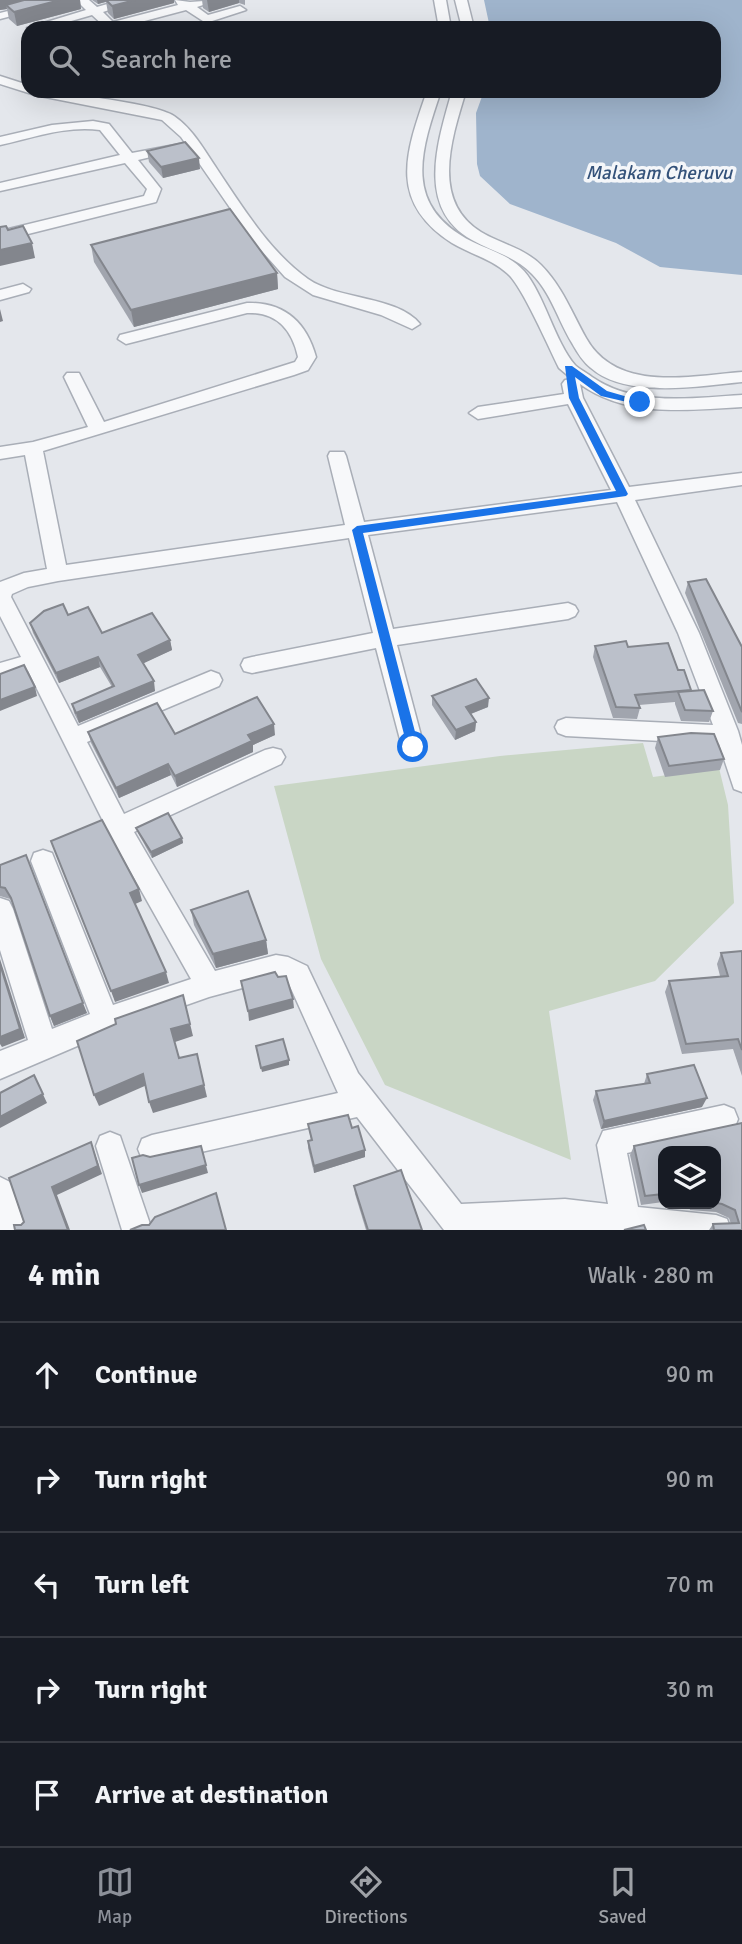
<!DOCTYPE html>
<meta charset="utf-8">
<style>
:root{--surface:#171b24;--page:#20242c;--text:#f1f3f6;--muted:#9ea1a6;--line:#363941;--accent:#8c9099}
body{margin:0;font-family:Signika,sans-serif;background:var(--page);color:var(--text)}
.controls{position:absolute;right:21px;bottom:21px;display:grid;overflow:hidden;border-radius:14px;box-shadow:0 7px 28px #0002}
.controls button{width:63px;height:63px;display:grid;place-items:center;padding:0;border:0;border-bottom:2px solid var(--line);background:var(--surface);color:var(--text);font:35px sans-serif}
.stop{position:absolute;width:21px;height:21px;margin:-16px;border:5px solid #1a73e8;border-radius:50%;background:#fff}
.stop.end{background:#1a73e8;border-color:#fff;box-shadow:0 2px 7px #0008}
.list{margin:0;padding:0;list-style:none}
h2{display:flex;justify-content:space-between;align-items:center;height:91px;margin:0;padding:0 28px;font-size:30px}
h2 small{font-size:23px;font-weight:400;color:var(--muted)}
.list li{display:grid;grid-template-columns:46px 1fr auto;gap:21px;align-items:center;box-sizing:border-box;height:105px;padding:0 28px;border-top:2px solid var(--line)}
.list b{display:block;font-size:26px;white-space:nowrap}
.list em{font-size:23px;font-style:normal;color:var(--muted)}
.icon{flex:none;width:38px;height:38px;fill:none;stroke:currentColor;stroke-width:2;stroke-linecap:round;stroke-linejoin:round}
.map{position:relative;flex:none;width:742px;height:1230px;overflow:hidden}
.search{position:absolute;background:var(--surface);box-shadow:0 7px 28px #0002;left:21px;right:21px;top:21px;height:77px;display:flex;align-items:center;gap:18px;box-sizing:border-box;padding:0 24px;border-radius:21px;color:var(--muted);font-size:26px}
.sheet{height:616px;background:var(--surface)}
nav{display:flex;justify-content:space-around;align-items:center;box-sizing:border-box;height:98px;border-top:2px solid var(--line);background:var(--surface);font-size:19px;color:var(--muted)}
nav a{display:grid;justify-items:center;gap:4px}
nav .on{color:var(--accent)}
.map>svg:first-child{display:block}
.green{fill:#c9d6c5}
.water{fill:#9fb4cc}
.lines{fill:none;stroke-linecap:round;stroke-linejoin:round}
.minor-casing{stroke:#a9aeb7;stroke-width:3}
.minor{fill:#f7f8fa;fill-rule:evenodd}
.wall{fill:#a1a5ae}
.shaded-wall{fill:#83868d}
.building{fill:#bbc0ca;stroke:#83868d;stroke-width:2}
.route{fill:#1a73e8}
.labels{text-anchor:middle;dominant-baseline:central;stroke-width:7;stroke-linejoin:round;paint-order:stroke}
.far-water-label{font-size:19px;font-style:italic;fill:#34527a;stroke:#f4f6f9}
</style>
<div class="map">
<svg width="742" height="1230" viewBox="0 0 742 1230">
<rect width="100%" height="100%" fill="#e4e7ec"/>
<!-- green -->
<path class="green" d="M 643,743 L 653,777 L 719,768 L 728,805 L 734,903 L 655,981 L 549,1011 L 571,1160 L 385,1085 L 321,959 L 274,786 L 500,756 Z"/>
<!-- water -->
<path class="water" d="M 484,0 L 742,0 L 742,275 L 660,267 L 616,243 L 510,204 L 480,176 L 477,164 L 476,113 L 484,91 L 714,91 L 714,28 L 490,28 Z"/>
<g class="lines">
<defs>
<g id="minor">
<path d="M 52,0 L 72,0 L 0,19 L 0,13 Z"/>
<path d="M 76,0 L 89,0 L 97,7 L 121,0 L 140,0 L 103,12 L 113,22 L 178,5 L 175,0 L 190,2 L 218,0 L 197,7 L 208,15 L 240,6 L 246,10 L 206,23 L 186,10 L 118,28 L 106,28 L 92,15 L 47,28 L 27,28 L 86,10 Z"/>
<path d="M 434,0 L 446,0 L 451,28 L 439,28 Z"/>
<path d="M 455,0 L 467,0 L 474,28 L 462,28 Z"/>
<path d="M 0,76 L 28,85 L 28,91 C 53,91 156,103 174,116 C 193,129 204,150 217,169 C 243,208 270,252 308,279 C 338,300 398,296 420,324 L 412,329 L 381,315 L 313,295 L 285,277 L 253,241 L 181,137 L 162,120 L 35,95 L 0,84 Z"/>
<path d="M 427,91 L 441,91 C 420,153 402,206 473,242 C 490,250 511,256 524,271 C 544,294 555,342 575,365 C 579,369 587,373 592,377 C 636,407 691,398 742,395 L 742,407 C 687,410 627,418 580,384 L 583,398 L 629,487 L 742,473 L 742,485 L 635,500 L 699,633 L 738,731 L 742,745 L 742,792 L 734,789 L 719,744 L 566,736 L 558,733 L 555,727 L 558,721 L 566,718 L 713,725 L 678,633 L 617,502 L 368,535 L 393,629 L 568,603 L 575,606 L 578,611 L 575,616 L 568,619 L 397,645 L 424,747 L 421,754 L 413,756 L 405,754 L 402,747 L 376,648 L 252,673 L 244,671 L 241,665 L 244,659 L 252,657 L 373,633 L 349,538 L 58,581 L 28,587 L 12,594 L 11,597 L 78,726 L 211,671 L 219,674 L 222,680 L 219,686 L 87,742 L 124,814 L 265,750 L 273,748 L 281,750 L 285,757 L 281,764 L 134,832 L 215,971 L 276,955 L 288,957 L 307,966 L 358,1073 L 461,1204 L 565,1199 L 608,1204 L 597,1145 L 603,1131 L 724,1105 L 734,1109 L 738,1119 L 734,1129 L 627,1153 L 638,1207 L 716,1215 L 727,1219 L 731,1230 L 444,1230 L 357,1117 L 152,1163 L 142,1159 L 138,1149 L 142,1139 L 152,1135 L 338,1093 L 289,984 L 276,979 L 209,997 L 110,1032 L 0,1079 L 0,1051 L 28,1040 L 0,950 L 0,898 L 9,901 L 13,909 L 52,1029 L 90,1014 L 31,861 L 34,853 L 43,850 L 52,853 L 113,1005 L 191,979 L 110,835 L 28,671 L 0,680 L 0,663 L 21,657 L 0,616 L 0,582 L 24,573 L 47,569 L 25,455 L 0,459 L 0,447 L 33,442 L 88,427 L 64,377 L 67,373 L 79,373 L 104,422 L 295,362 L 298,357 C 292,329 276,312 247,313 L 126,344 L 118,339 L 120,335 L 247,303 C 283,302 306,321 316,357 L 308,370 L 294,375 L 43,451 L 66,565 L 345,525 L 328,456 L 330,452 L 344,452 L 346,456 L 364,522 L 611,490 L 568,404 L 478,419 L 469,413 L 478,407 L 564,394 L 562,384 L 565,380 L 572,379 L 559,368 C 549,348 522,286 508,274 C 492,259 470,254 452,243 C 387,201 406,152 427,91 Z"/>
<path d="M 452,91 L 466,91 C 452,137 430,201 481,232 C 501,244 524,248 541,265 C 562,286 572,313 586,338 C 617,393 689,376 742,372 L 742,382 C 700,386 626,399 591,368 C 583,362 577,352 572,343 C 558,320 551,293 532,274 C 515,256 493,252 472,240 C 415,208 438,141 452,91 Z"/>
<path d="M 93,121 L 109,124 L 132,153 L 180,144 L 180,150 L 138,160 L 161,189 L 156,202 L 0,241 L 0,231 L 144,196 L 147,189 L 125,163 L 0,191 L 0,183 L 120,155 L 100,130 C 67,125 32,138 0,145 L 0,137 L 52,125 Z"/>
<path d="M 23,284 L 31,289 L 29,292 L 0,300 L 0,290 Z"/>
<path d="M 110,1132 L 120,1136 L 152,1230 L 122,1230 L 96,1146 L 100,1136 Z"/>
<path d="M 0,1177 L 10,1182 L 26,1230 L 0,1230 Z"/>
</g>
</defs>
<!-- minor casing -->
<use href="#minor" class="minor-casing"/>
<!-- minor -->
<use href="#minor" class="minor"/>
</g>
<!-- wall -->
<g class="wall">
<path d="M 0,0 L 80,0 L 81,9 L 17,26 L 9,19 L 7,9 L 0,10 Z"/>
<path d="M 92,0 L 174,0 L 174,3 L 114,19 L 108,13 L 106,2 L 98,4 Z"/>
<path d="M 202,0 L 245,0 L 245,5 L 239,3 L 209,12 L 203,8 Z"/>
<path d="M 147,151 L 200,169 L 163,178 L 149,162 Z"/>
<path d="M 91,245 L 277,273 L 278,289 L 134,327 L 94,262 Z"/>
<path d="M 688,582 L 742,647 L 742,724 L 738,723 L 685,593 Z"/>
<path d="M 68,615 L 102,633 L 170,640 L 172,650 L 143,663 L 155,691 L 79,723 L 74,713 L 72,704 L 112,687 L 100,667 L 59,683 L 33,633 L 30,623 Z"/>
<path d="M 595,646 L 678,670 L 691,690 L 713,711 L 709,722 L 681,721 L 675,704 L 675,702 L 639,705 L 640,708 L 637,719 L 613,718 L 593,657 Z"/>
<path d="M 432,696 L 488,707 L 471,714 L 476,722 L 475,731 L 455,740 L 432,705 Z"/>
<path d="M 88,732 L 175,734 L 275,735 L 253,745 L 253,752 L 177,787 L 171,775 L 119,798 L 91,743 Z"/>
<path d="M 658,737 L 724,759 L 720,770 L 665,777 L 655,748 Z"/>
<path d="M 136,828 L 182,838 L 183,843 L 152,858 L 138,833 Z"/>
<path d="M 0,865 L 87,1013 L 54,1026 L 50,1016 L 13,904 L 10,899 L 0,896 Z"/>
<path d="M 191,910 L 266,940 L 268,954 L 216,968 L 194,925 Z"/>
<path d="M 742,951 L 742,1076 L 733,1049 L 682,1054 L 665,992 L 669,981 L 720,976 L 717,964 L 721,953 Z"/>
<path d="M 647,1074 L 702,1107 L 601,1129 L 593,1100 L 596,1091 L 644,1084 Z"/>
<path d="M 742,1123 L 742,1230 L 709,1230 L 713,1224 L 731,1224 L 729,1218 L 716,1212 L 690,1210 L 689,1204 L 716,1204 L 663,1151 L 663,1202 L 641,1205 L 630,1155 L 634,1146 Z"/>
<path d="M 308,1124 L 352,1128 L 365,1157 L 314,1173 L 308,1148 L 308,1141 L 311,1140 Z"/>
<path d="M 354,1186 L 422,1230 L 366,1230 L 355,1194 Z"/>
</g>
<!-- shaded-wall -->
<g class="shaded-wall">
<path d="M 0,0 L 41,0 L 6,5 L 7,9 L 0,10 Z"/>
<path d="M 60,0 L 80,0 L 81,9 L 17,26 L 14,12 Z"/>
<path d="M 97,0 L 112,0 L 98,4 Z"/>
<path d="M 135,0 L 174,0 L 174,3 L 114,19 L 112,6 Z"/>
<path d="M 207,0 L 239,0 L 239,3 L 209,12 Z"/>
<path d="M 199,158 L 200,169 L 163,178 L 161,167 Z"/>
<path d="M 32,243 L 35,258 L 0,266 L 0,250 Z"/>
<path d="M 277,273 L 278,289 L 134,327 L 131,310 Z"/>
<path d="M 0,309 L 3,321 L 0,322 Z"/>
<path d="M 170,640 L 172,650 L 140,665 L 138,655 Z"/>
<path d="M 98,657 L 100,667 L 59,683 L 56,673 Z"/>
<path d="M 154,681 L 155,691 L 79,723 L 76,713 Z"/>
<path d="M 35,687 L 37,696 L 0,711 L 0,700 Z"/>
<path d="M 489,698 L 488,707 L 465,716 L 466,707 Z"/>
<path d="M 476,722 L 475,731 L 455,740 L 456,730 Z"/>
<path d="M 274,724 L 275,735 L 253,745 L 253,752 L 177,787 L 175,776 L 248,735 Z"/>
<path d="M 168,764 L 171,775 L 119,798 L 116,788 Z"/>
<path d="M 182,838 L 183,843 L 152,858 L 151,852 Z"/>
<path d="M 139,889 L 142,901 L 133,905 L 130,893 Z"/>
<path d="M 266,940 L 268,954 L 216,968 L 213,954 Z"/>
<path d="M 0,959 L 25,1038 L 2,1047 L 0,1044 Z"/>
<path d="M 166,972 L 169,983 L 115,1002 L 111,991 Z"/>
<path d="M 183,995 L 193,1036 L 175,1042 L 171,1029 Z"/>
<path d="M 293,999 L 294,1008 L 249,1021 L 248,1011 Z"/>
<path d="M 83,1003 L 87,1013 L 54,1026 L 50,1016 Z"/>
<path d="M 197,1054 L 207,1097 L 153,1113 L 149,1102 Z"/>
<path d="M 289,1060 L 289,1065 L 262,1072 L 261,1068 Z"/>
<path d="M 143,1074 L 147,1085 L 99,1106 L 94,1095 Z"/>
<path d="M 34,1075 L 47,1103 L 0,1128 L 0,1117 Z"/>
<path d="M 707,1098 L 702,1107 L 601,1129 L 604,1121 Z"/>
<path d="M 91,1142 L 102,1174 L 57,1195 L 70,1230 L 68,1230 L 52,1187 Z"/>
<path d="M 201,1146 L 208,1173 L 142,1193 L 139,1185 Z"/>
<path d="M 365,1150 L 365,1157 L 314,1173 L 314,1166 Z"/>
</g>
<!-- building -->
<g class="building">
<path d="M 24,0 L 60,0 L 14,12 L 6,5 Z"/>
<path d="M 106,0 L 135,0 L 112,6 Z"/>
<path d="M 185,142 L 199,158 L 161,167 L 147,151 Z"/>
<path d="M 230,209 L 277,273 L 131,310 L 91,245 Z"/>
<path d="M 6,226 L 8,230 L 23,226 L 32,243 L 0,250 L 0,227 Z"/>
<path d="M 706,579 L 742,647 L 742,712 L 688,582 Z"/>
<path d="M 63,604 L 68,615 L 88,607 L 102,633 L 152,613 L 170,640 L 138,655 L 154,681 L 76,713 L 72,704 L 114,686 L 98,657 L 56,673 L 30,623 L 44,611 Z"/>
<path d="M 626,641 L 628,647 L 668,643 L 678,670 L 684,670 L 691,690 L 635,695 L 640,708 L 616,707 L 595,646 Z"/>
<path d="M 24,665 L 35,687 L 0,700 L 0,674 Z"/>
<path d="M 476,679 L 489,698 L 466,707 L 476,722 L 456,730 L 432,696 Z"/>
<path d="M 704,690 L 713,711 L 685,710 L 678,692 Z"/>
<path d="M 257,697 L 274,724 L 248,735 L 252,741 L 175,776 L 168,764 L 116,788 L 88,732 L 157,703 L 175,734 Z"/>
<path d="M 691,733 L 714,734 L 724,759 L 669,766 L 658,737 Z"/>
<path d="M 168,813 L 182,838 L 151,852 L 136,828 Z"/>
<path d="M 102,820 L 139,889 L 130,893 L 166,972 L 111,991 L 51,841 Z"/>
<path d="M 26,855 L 83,1003 L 50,1016 L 11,898 L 5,888 L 0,887 L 0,865 Z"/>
<path d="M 248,891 L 266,940 L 213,954 L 191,910 Z"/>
<path d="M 742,951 L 742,1050 L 738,1039 L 686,1044 L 669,981 L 728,976 L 721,953 Z"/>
<path d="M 0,964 L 20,1029 L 0,1037 Z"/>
<path d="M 275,972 L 278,977 L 286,976 L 293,999 L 248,1011 L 241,981 Z"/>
<path d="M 183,995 L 190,1024 L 171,1029 L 179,1058 L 197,1054 L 204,1085 L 149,1102 L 143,1074 L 94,1095 L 77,1041 L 116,1024 L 115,1019 Z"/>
<path d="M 283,1039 L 289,1060 L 261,1068 L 256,1046 Z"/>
<path d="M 694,1065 L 707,1098 L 604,1121 L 596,1091 L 650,1083 L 647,1074 Z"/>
<path d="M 34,1075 L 43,1094 L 0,1117 L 0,1093 Z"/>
<path d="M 348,1115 L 352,1128 L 358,1126 L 365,1150 L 314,1166 L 308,1141 L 312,1140 L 308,1124 Z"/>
<path d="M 742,1123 L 742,1230 L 714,1230 L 713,1224 L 739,1223 L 735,1210 L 722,1204 L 716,1203 L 716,1151 L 663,1151 L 663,1194 L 645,1196 L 634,1146 Z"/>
<path d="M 91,1142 L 98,1166 L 52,1187 L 68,1230 L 15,1230 L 14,1225 L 21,1225 L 24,1222 L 9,1178 Z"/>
<path d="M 201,1146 L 206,1165 L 139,1185 L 132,1158 L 143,1155 L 150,1157 Z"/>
<path d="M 401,1170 L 422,1230 L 368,1230 L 354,1186 Z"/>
<path d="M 216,1193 L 226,1230 L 130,1230 L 142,1225 L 149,1225 L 155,1217 Z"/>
<path d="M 644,1225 L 646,1230 L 624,1230 Z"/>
</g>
<!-- route -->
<path class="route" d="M 565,366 L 572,366 L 607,391 L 645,402 L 640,405 L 601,396 L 575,377 L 579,398 L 628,494 L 626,496 L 363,533 L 419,747 L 417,750 L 408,750 L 352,530 L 357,526 L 616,491 L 569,398 Z"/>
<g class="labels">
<!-- far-water labels -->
<g class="far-water-label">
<text x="659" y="173">Malakam Cheruvu</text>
</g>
</g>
</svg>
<div class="controls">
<button><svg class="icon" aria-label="layers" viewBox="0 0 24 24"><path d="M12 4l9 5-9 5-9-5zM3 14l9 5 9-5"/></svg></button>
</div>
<div class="stop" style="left:413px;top:747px"></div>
<div class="stop end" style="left:640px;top:402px"></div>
<div class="search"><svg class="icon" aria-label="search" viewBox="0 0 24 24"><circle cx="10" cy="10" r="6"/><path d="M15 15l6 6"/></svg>Search here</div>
</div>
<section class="sheet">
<h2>4 min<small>Walk · 280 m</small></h2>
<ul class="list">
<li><svg class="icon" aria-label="ahead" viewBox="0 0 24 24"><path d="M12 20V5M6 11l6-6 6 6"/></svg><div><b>Continue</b></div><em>90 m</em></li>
<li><svg class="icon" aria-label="right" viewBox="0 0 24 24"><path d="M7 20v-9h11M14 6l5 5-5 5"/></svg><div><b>Turn right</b></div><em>90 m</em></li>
<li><svg class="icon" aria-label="left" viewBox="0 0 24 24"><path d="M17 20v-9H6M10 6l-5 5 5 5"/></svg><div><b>Turn left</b></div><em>70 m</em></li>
<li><svg class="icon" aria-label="right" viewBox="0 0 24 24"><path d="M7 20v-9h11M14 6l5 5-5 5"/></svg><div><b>Turn right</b></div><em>30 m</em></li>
<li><svg class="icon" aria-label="arrive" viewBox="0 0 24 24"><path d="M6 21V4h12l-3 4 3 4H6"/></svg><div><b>Arrive at destination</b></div></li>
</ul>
</section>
<nav>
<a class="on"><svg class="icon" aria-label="map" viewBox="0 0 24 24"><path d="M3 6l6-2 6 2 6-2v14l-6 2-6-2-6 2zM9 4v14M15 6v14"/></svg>Map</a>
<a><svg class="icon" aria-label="directions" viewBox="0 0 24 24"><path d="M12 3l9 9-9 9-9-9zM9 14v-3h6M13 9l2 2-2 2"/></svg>Directions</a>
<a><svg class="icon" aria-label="saved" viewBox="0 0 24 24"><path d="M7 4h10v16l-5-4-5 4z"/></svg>Saved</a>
</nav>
